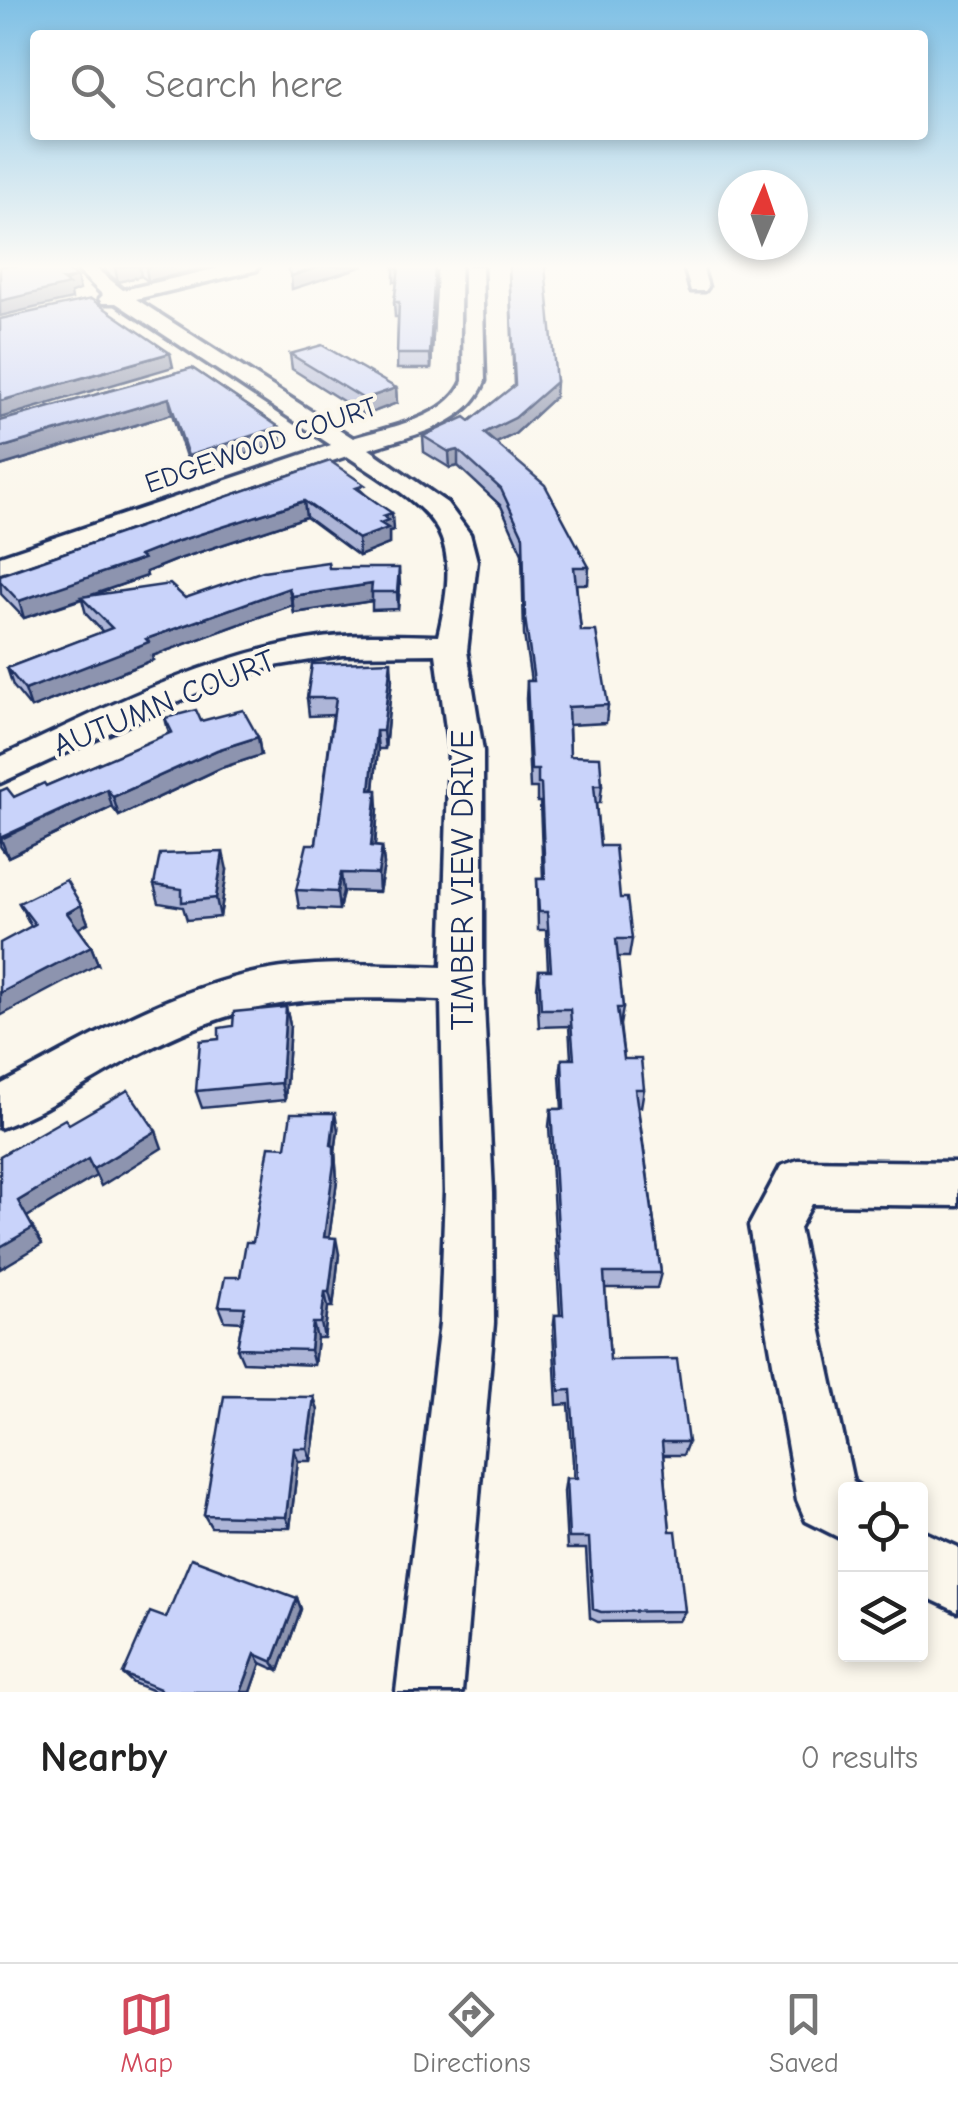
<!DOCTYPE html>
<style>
:root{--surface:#fff;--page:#f6f6f6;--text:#222;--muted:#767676;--line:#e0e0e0;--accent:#d1495b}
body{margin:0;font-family:"Comic Neue",sans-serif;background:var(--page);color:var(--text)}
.controls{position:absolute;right:30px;bottom:30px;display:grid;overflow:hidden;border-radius:10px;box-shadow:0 5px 15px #0003}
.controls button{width:90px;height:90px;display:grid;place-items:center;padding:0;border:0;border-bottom:2px solid var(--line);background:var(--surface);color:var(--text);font:50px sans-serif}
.compass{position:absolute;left:718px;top:170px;width:90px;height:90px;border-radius:50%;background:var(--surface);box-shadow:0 5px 15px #0003;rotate:2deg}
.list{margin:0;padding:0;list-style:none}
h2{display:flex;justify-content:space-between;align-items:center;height:130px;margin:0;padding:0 40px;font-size:42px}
h2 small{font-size:32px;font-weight:400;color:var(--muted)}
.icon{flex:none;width:55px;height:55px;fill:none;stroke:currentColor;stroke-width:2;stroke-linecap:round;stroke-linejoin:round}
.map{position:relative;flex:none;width:958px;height:1692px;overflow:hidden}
.search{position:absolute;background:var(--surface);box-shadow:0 5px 15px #0003;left:30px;right:30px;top:30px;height:110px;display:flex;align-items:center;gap:25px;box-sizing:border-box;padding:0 35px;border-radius:10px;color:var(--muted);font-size:38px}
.sheet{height:270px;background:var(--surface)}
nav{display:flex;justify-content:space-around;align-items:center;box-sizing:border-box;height:140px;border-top:2px solid var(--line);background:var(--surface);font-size:28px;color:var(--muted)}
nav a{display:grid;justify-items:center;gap:5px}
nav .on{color:var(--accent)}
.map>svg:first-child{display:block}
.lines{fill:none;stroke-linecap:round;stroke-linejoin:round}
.minor-casing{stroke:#1b2f5e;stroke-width:7}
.minor{fill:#fbf7ec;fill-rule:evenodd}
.wall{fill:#adb5d7;stroke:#1b2f5e;stroke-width:2.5}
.shaded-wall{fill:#8d94af;stroke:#1b2f5e;stroke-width:2.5}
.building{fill:#c9d3fa;stroke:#1b2f5e;stroke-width:2.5}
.labels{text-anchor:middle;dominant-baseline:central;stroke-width:8;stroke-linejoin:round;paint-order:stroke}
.far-street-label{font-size:28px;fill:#1b2f5e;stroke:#fbf7ec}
.street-label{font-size:32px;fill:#1b2f5e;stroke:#fbf7ec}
</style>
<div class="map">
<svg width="958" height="1692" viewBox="0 0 958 1692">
<rect width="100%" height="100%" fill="#fbf7ec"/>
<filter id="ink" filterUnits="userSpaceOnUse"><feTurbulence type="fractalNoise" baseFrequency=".01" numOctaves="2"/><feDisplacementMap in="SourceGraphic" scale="20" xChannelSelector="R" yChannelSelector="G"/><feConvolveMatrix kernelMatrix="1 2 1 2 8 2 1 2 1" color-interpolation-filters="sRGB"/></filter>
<g filter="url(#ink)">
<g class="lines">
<defs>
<g id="minor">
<path d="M 73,266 L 93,266 L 123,290 L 228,266 L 259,266 L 257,270 L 136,299 L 353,438 C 388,427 447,419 463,381 L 464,266 L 482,266 L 485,381 C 467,427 411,435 369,449 L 447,503 L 470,534 L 477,561 L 467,651 L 483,751 L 483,984 L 493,1192 L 494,1323 L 462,1692 L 396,1692 L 440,1323 L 445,1192 L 441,1000 C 319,996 255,994 143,1052 C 95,1076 50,1110 0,1128 L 0,1085 C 83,1042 165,991 258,972 C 318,960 381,965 442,967 L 449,751 L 436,654 L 342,655 L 274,666 L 201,691 L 0,783 L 0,757 C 99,711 198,659 307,640 C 350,633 394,635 438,636 C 465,524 434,514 347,456 L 0,573 L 0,556 L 331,445 L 116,303 L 102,303 L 99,299 L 103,295 Z"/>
<path d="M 684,266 L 702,266 L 708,287 L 705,291 L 691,291 Z"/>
<path d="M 798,1160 L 958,1162 L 958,1206 L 812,1204 L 799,1228 L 853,1482 L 865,1490 L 846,1490 L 846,1541 L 806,1521 L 797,1500 L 749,1226 L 781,1166 Z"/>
<path d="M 920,1530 L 958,1547 L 958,1612 L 920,1594 Z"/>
</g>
</defs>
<!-- minor casing -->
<use href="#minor" class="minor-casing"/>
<!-- minor -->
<use href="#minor" class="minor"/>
</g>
<!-- wall -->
<g class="wall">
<path d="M 105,266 L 215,266 L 148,281 L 141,276 L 118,282 L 106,272 Z"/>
<path d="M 394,266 L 436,283 L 431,369 L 397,369 L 398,317 L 395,317 L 394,302 L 397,282 L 394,282 Z"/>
<path d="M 509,266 L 555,397 L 515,434 L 496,443 L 589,567 L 588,584 L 576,584 L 581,631 L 608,705 L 606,723 L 569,725 L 570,756 L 602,785 L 600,803 L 596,803 L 600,846 L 620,898 L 632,939 L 629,957 L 617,957 L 623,1008 L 620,1025 L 624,1059 L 644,1089 L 641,1107 L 638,1107 L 661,1273 L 657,1288 L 605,1288 L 610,1360 L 688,1442 L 683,1455 L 663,1455 L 670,1531 L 685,1611 L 679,1621 L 598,1622 L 590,1618 L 586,1549 L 567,1549 L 564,1491 L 566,1478 L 574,1478 L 569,1404 L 557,1405 L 553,1330 L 555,1315 L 560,1315 L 549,1126 L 551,1109 L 562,1109 L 560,1076 L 562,1059 L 571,1059 L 569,1026 L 539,1027 L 537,988 L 539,970 L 548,970 L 546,930 L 538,930 L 537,879 L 543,879 L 540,802 L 537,802 L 537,788 L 530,788 L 526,699 L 527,681 L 531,681 L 524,635 L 522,553 L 501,506 L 458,466 L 450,468 L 424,452 L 423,436 L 470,421 L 514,386 Z"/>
<path d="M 290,354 L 396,388 L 397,403 L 365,415 L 292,369 Z"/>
<path d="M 192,368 L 279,427 L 281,443 L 191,472 L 172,414 L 0,466 L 0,421 Z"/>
<path d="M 330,461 L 366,495 L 393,530 L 389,531 L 389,544 L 359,556 L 306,517 L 176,560 L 146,572 L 147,576 L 92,595 L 185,598 L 329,568 L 400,585 L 398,609 L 372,610 L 372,601 L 294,613 L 292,605 L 152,656 L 153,660 L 31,708 L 13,686 L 7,668 L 103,632 L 86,614 L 82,599 L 24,618 L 1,594 L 0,575 Z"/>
<path d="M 392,678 L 385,749 L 378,749 L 374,790 L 378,808 L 375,846 L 382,847 L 384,865 L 379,892 L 343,891 L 339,910 L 299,908 L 296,890 L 316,844 L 333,715 L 309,716 L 307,698 Z"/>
<path d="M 165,718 L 201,721 L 258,737 L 261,755 L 221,768 L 119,816 L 112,807 L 8,857 L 0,846 L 0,791 L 14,797 L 46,786 L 169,734 Z"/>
<path d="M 227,870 L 220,917 L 187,920 L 183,907 L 159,903 L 154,885 Z"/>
<path d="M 19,903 L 81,905 L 88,923 L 78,928 L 91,946 L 98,964 L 31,926 Z"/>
<path d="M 286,1007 L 290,1025 L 285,1100 L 202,1108 L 196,1091 L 219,1039 L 233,1026 Z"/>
<path d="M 338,1130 L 335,1152 L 337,1181 L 329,1237 L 339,1254 L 333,1307 L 328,1307 L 324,1338 L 317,1338 L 314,1365 L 243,1362 L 237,1348 L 242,1322 L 225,1321 L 219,1306 L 240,1277 L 253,1242 Z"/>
<path d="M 314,1397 L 318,1411 L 311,1461 L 298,1461 L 290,1528 L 211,1527 L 204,1515 Z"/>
<path d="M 297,1598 L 301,1609 L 279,1671 L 261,1663 L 251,1692 L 156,1692 L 133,1683 L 123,1674 L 166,1618 Z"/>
</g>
<!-- shaded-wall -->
<g class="shaded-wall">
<path d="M 125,266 L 139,266 L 141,276 L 118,282 L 115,268 Z"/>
<path d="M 154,266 L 215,266 L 148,281 L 146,268 Z"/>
<path d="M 322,266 L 364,266 L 292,289 L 291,276 Z"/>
<path d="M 436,270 L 436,283 L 431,369 L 430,354 Z"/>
<path d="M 77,277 L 80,290 L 71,293 L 72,299 L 0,316 L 0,301 Z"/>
<path d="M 170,353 L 173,367 L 0,418 L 0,401 Z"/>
<path d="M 556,382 L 555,397 L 515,434 L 484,449 L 484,433 Z"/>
<path d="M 396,388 L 397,403 L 365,415 L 364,399 Z"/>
<path d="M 169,398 L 172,414 L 0,466 L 0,448 Z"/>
<path d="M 279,427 L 281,443 L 191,472 L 188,456 Z"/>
<path d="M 458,450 L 458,466 L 450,468 L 449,452 Z"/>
<path d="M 304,501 L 306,517 L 176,560 L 146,572 L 147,576 L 24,618 L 19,601 L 172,543 Z"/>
<path d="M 392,513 L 393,530 L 389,531 L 389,544 L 359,556 L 358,539 L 380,523 L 383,516 Z"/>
<path d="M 399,568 L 400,585 L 398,609 L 397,592 Z"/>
<path d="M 372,584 L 372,601 L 294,613 L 292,596 Z"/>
<path d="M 289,588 L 292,605 L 152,656 L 153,660 L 31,708 L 25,690 L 146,639 Z"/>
<path d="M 391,661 L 392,678 L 385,749 L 383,731 Z"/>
<path d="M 376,731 L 378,749 L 372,808 L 370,790 Z"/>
<path d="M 258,737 L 261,755 L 221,768 L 119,816 L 113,797 L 217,750 Z"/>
<path d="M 107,789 L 112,807 L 8,857 L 1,839 Z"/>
<path d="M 377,790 L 378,808 L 373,864 L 371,846 Z"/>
<path d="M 382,847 L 384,865 L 379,892 L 378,874 Z"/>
<path d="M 223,852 L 227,870 L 220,917 L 216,898 Z"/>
<path d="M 341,873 L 343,891 L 339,910 L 337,892 Z"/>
<path d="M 81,905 L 88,923 L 74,931 L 67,913 Z"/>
<path d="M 91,946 L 98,964 L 0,1016 L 0,993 Z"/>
<path d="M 286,1007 L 290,1025 L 285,1100 L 281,1083 Z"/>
<path d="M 335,1113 L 338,1130 L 335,1152 L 337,1181 L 327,1253 L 324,1237 Z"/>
<path d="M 156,1131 L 162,1148 L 101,1186 L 93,1169 Z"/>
<path d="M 88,1159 L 96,1176 L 27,1217 L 42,1244 L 0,1269 L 0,1247 L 18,1201 Z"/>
<path d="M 336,1238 L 339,1254 L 333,1307 L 329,1292 Z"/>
<path d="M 325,1292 L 328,1307 L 324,1338 L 321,1323 Z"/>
<path d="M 313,1323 L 317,1338 L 314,1365 L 310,1350 Z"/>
<path d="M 314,1397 L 318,1411 L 311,1461 L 307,1448 Z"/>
<path d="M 294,1448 L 298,1461 L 290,1528 L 286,1517 Z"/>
<path d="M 297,1598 L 301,1609 L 279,1671 L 273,1662 Z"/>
<path d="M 255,1654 L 261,1663 L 251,1692 L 241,1692 Z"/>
</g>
<!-- building -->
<g class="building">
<path d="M 0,266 L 60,266 L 77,277 L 62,280 L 69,285 L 0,301 Z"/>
<path d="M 294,266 L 322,266 L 291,276 L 288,270 Z"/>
<path d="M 394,266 L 435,266 L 430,354 L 397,354 L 399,302 L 394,302 L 399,269 L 394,269 Z"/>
<path d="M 509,266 L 545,266 L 556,382 L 515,418 L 484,433 L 545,485 L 589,567 L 574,567 L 581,631 L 596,631 L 608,705 L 568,707 L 570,756 L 600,757 L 602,785 L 594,785 L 600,846 L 615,846 L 620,898 L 627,898 L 632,939 L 616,939 L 623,1008 L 617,1008 L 624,1059 L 641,1059 L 644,1089 L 635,1089 L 661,1273 L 604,1273 L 610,1360 L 677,1359 L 688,1442 L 662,1442 L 670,1531 L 676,1531 L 685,1611 L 601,1612 L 593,1609 L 589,1538 L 569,1538 L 566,1478 L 577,1478 L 571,1390 L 559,1391 L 555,1315 L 563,1315 L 551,1109 L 564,1109 L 562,1059 L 574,1059 L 570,1009 L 541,1009 L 539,970 L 551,970 L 547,912 L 539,912 L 537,879 L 545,879 L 541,784 L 538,784 L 538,770 L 531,770 L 527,681 L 534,681 L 525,618 L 523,536 L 501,489 L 458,450 L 449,452 L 423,436 L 465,417 L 470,421 L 515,385 Z"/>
<path d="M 91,299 L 170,353 L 0,401 L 0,319 Z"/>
<path d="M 322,345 L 396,388 L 364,399 L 290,354 Z"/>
<path d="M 192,368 L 279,427 L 188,456 L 169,398 L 0,448 L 0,421 Z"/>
<path d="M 330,461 L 365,485 L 356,488 L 392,513 L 383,516 L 388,520 L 380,523 L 388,528 L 358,539 L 304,501 L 172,543 L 139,556 L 143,559 L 19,601 L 0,581 L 0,575 Z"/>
<path d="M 328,562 L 329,568 L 399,568 L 397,592 L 371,592 L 372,584 L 292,596 L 289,588 L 146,639 L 149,642 L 25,690 L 7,668 L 112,628 L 81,597 L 170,584 L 185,598 L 263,571 Z"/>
<path d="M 391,661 L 383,731 L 376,731 L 370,790 L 377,790 L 371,846 L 382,847 L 378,874 L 341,873 L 337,892 L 296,890 L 307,844 L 316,844 L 336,698 L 307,698 L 312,664 Z"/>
<path d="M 196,710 L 201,721 L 243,710 L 258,737 L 217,750 L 113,797 L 107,789 L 0,838 L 0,791 L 7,788 L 14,797 L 44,783 L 46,786 L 172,732 L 165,718 Z"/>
<path d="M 223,852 L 216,898 L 182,902 L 182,889 L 154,885 L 160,854 Z"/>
<path d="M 66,880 L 81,905 L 67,913 L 91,946 L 0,993 L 0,943 L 35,924 L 19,903 Z"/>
<path d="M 286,1007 L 281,1083 L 196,1091 L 200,1041 L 219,1039 L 219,1028 L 233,1026 L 234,1012 Z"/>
<path d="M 128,1090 L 156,1131 L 93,1169 L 88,1159 L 18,1201 L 33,1228 L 0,1247 L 0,1156 L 65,1119 L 69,1124 Z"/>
<path d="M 291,1113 L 335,1113 L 331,1145 L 334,1146 L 334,1164 L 324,1237 L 336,1238 L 329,1292 L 325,1292 L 321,1323 L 313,1323 L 310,1350 L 237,1348 L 245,1307 L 219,1306 L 225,1277 L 240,1277 L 246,1242 L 253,1242 L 269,1146 L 286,1147 Z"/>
<path d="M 224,1396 L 314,1397 L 307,1448 L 294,1448 L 286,1517 L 204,1515 Z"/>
<path d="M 191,1558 L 297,1598 L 273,1662 L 255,1654 L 241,1692 L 159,1692 L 160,1689 L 123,1674 L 150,1612 L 166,1618 Z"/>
</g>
</g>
<!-- sky -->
<linearGradient id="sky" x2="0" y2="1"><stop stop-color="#7fc0e5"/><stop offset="0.53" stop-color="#fdfbf6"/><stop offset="1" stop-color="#fdfbf6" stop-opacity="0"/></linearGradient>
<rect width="958" height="503" fill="url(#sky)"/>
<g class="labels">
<!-- far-street labels -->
<g class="far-street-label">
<text transform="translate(261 445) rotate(-19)">EDGEWOOD COURT</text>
</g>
<!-- street labels -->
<g class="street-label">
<text transform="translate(164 703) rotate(-22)">AUTUMN COURT</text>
<text transform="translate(462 880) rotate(-90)">TIMBER VIEW DRIVE</text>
</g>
</g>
</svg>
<div class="controls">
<button><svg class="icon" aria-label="locate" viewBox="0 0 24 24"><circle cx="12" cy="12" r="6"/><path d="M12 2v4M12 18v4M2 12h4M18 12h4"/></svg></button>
<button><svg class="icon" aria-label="layers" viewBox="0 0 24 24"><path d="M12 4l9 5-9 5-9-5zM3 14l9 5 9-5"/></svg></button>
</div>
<svg class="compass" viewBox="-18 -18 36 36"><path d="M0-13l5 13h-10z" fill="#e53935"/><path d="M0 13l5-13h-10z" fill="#767676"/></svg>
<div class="search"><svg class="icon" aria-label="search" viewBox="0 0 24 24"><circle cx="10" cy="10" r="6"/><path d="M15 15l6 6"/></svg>Search here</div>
</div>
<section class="sheet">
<h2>Nearby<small>0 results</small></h2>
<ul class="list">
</ul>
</section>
<nav>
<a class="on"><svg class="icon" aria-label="map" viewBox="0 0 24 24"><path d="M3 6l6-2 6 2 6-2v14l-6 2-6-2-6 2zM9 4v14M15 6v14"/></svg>Map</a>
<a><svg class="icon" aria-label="directions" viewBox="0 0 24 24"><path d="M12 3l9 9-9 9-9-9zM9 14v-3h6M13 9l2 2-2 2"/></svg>Directions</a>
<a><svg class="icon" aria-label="saved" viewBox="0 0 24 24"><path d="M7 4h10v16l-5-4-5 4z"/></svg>Saved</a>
</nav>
